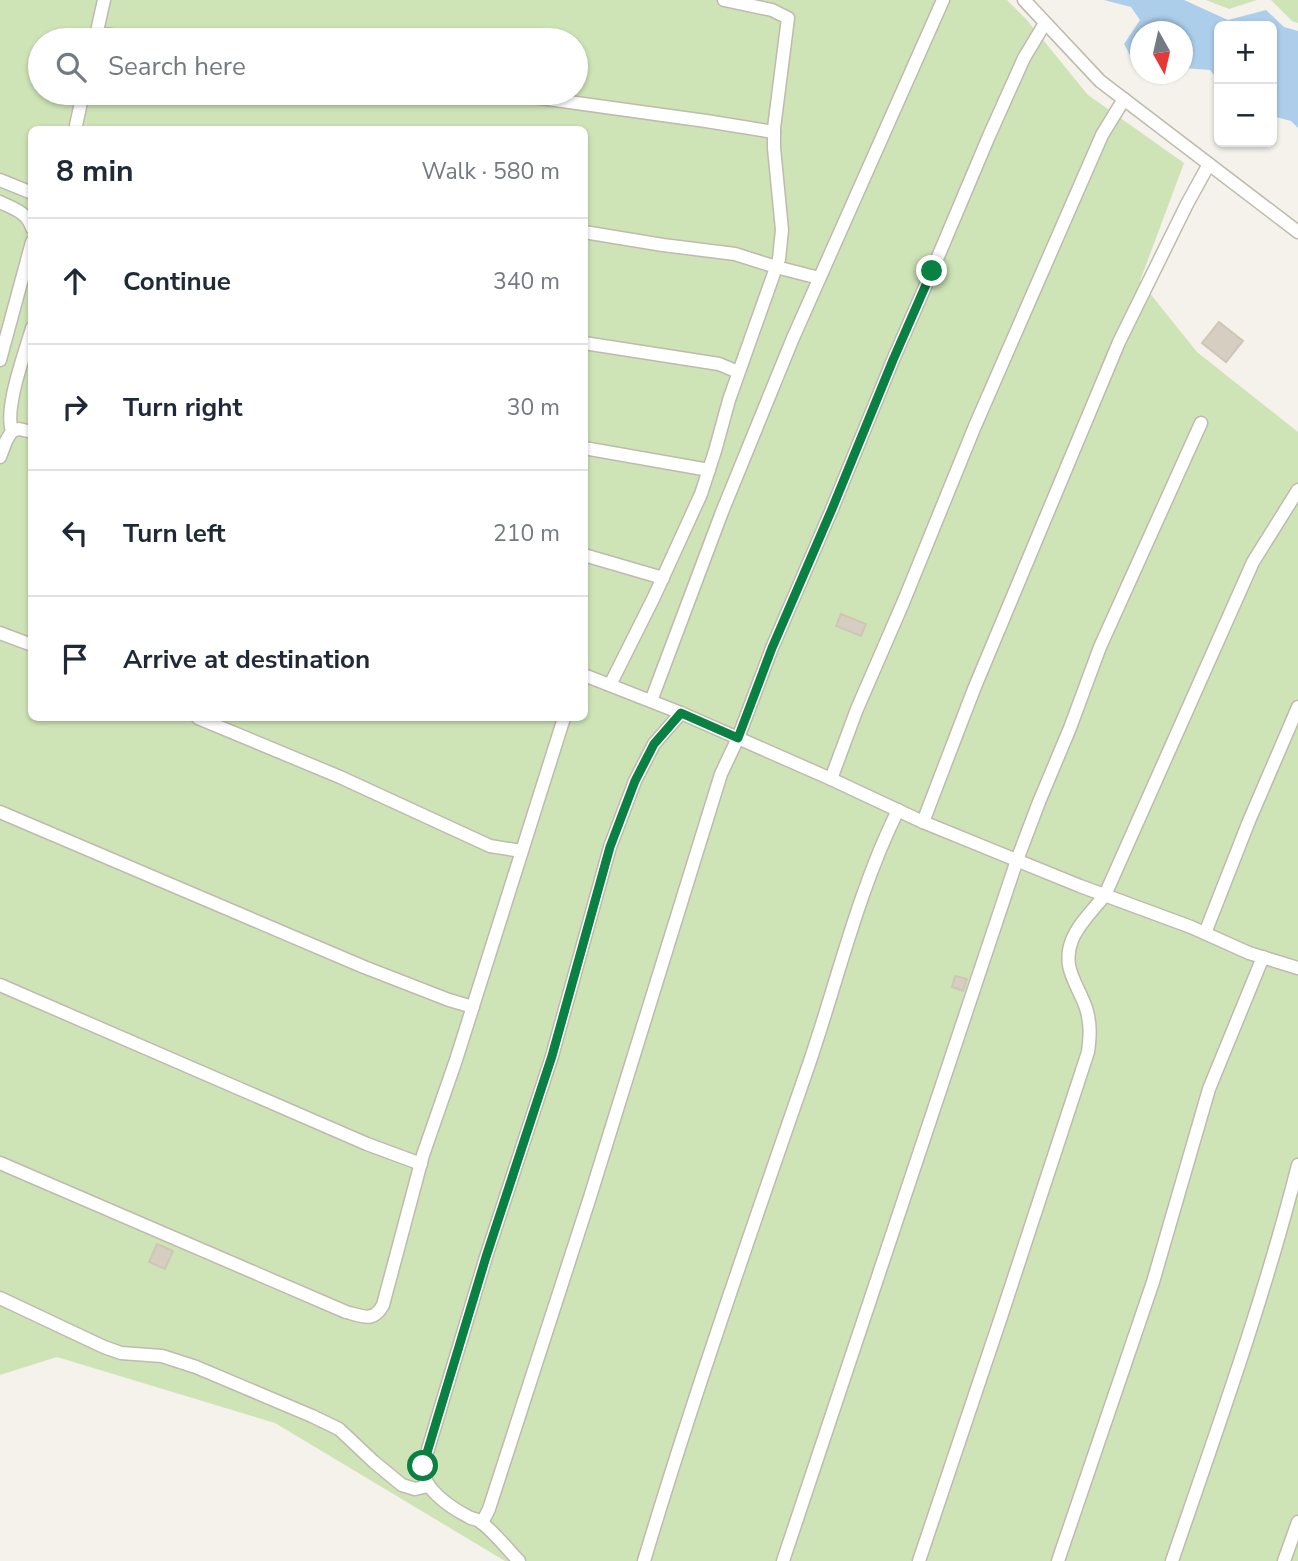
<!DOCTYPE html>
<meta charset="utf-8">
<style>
:root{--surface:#fff;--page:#f6f6f7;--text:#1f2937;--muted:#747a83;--line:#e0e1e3}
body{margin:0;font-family:"Nunito Sans",sans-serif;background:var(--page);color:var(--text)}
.controls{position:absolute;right:21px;top:21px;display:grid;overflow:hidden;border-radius:10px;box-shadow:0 2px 5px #0004}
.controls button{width:63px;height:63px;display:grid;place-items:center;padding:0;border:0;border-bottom:2px solid var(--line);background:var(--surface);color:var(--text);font:35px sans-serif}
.compass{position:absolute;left:1130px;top:21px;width:63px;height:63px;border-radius:50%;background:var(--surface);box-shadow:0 2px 5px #0004;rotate:172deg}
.stop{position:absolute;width:21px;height:21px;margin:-16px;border:5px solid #0b8043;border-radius:50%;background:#fff}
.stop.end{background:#0b8043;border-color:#fff;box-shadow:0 2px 7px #0008}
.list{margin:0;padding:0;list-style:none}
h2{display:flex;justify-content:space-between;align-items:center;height:91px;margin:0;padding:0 28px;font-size:30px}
h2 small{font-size:23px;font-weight:400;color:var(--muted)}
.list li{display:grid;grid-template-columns:46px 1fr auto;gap:21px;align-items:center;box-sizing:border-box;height:126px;padding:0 28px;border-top:2px solid var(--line)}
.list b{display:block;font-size:26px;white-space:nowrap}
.list em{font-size:23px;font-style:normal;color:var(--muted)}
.icon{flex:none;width:38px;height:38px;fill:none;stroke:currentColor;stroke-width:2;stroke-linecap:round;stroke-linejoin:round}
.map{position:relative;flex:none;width:1298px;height:1561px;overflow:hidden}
.search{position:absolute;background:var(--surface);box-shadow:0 2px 5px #0004;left:28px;top:28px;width:560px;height:77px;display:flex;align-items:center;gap:18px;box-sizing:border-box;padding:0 24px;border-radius:38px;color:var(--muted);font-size:26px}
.panel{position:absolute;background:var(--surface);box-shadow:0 2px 5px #0004;left:28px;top:126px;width:560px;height:595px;border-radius:10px}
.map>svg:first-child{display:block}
.green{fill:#cee4b7;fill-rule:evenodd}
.water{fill:#adceeb}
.building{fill:#d5cec1;stroke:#cfc6b5;stroke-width:2}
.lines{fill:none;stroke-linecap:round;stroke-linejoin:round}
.minor-casing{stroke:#bfbaae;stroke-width:15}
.minor{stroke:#fff;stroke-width:12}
.route{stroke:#0b8043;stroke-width:9}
</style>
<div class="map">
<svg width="1298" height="1561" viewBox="0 0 1298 1561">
<rect width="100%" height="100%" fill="#f4f2eb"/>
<!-- green -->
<g class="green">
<path d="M 0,0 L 1007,0 L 1026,19 L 1088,95 L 1184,163 L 1140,281 L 1197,352 L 1298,432 L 1298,1561 L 505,1561 L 275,1423 L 57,1357 L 0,1375 ZM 40,40 L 576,40 L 576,93 L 40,93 ZM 32,130 L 584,130 L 584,718 L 32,718 Z"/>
<path d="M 1206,0 L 1257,0 L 1229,9 Z"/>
<path d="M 1271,0 L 1298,0 L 1298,23 L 1292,21 Z"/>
</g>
<!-- water -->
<path class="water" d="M 1104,0 L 1184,0 L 1228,20 L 1266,10 L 1284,27 L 1298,31 L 1298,128 L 1291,121 L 1272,116 L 1272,26 L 1219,26 L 1219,81 L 1210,70 L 1183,68 L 1182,32 L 1140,32 L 1140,66 L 1136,66 L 1124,44 L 1140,20 L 1131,7 Z"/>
<!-- building -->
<g class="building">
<path d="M 1219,322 L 1243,341 L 1226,362 L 1202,343 Z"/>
<path d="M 841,614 L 866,624 L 861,636 L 836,626 Z"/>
<path d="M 955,976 L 967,979 L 963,991 L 952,987 Z"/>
<path d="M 157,1244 L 173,1251 L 165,1269 L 149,1262 Z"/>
</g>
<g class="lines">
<defs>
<g id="minor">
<path d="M 1024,0 L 1100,81 L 1298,232"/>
<path d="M 97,33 L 144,40"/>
<path d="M 95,40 L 104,0"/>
<path d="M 504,93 L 706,121 L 774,132"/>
<path d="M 75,130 L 83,93"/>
<path d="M 0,180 L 32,193"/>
<path d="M 0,202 C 14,209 27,212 32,228"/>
<path d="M 584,232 L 663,245 L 735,254 L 776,267 L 819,278"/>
<path d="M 584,343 L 719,364 L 738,372"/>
<path d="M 0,360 L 32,242"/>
<path d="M 12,431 L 19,429 L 32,432"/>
<path d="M 584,448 L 709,470"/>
<path d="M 0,457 L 6,441 L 12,431 C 4,408 25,353 32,328"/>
<path d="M 584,555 L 663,578"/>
<path d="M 0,633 L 32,645"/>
<path d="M 584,675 L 681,713 L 831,779 L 923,822 L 1080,886 L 1191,927 L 1249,953 L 1298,968"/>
<path d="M 610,685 L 654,597 L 701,494 L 715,451 L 729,400 L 779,259 L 782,230 L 774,148 L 774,128 L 788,18 L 772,10 L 724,0"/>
<path d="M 651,701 L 722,512 L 793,338 L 943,0"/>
<path d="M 198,718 L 340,777 L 490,846 L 521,851"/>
<path d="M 831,779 L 857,709 L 903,603 L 975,426 L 1102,135 L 1124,99"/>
<path d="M 0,812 L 364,967 L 449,1000 L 473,1007"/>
<path d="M 923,822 L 974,689 L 1119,342 L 1187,204 L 1209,164"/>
<path d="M 1205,933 L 1249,821 L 1298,707"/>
<path d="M 0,985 L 367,1144 L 421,1164"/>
<path d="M 0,1163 L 346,1312 C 363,1316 373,1323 383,1305 L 423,1155 L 456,1060 L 564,718"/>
<path d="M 0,1298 L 104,1347 L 121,1353 L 162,1356 L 196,1367 L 312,1416 L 339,1429 L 374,1462 L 402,1485 L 415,1489 L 428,1486"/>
<path d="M 482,1523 L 489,1509 L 590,1197 L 721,774 L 738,738 L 772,648 L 832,509 L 893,360 L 932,271 L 989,136 L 1024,58 L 1045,23"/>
<path d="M 519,1561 C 508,1550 492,1529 479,1521 C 475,1518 474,1520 469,1517 C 451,1508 421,1488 423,1466 L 486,1257 L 552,1056 L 610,847 L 635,781 L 654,744 L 681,713"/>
<path d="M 644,1561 C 694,1394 752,1229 809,1064 C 838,979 858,891 898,810"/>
<path d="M 783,1561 L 1017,860 L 1039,802 L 1070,728 L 1100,647 L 1201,423"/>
<path d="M 919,1561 L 1001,1317 L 1088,1052 C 1090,1037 1091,1024 1086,1008 C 1078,984 1061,968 1072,940 C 1079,923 1094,909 1105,895 L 1253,562 L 1298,490"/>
<path d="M 1058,1561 L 1153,1282 L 1209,1089 L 1263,957"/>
<path d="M 1172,1561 C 1217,1430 1264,1299 1298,1165"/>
<path d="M 1284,1561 L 1298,1522"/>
</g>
</defs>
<!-- minor casing -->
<use href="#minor" class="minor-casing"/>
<!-- minor -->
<use href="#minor" class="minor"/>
</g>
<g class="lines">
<!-- route -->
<path class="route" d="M 423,1466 L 486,1257 L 552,1056 L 610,847 L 635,781 L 654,744 L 681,713 L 738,738 L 772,648 L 832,509 L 893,360 L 932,271"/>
</g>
</svg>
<div class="controls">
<button>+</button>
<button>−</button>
</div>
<svg class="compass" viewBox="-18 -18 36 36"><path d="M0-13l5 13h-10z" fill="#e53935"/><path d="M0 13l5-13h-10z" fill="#747a83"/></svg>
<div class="stop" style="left:423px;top:1466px"></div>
<div class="stop end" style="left:932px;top:271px"></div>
<div class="search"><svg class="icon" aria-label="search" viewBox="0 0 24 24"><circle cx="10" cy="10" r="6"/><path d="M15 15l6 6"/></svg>Search here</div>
<section class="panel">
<h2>8 min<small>Walk · 580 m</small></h2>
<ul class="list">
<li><svg class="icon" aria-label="ahead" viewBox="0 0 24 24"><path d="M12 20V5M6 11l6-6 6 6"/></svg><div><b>Continue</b></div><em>340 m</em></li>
<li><svg class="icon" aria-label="right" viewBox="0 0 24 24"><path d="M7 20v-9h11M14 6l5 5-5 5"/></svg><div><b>Turn right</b></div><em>30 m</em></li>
<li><svg class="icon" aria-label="left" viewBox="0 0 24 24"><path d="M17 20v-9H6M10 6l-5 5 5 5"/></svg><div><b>Turn left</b></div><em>210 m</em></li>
<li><svg class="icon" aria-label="arrive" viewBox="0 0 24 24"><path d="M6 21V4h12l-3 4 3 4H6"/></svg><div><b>Arrive at destination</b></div></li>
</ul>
</section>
</div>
